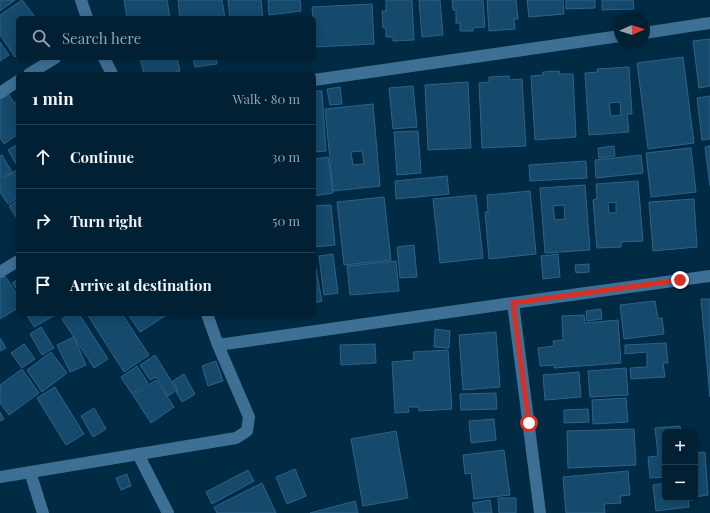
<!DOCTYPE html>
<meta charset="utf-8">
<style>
:root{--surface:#012033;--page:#0b283b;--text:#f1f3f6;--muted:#96a3ac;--line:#233e4e}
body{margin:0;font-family:"Playfair Display",serif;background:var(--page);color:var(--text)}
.controls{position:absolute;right:12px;bottom:12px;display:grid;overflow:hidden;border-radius:6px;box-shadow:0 2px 10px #0003}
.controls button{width:36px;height:36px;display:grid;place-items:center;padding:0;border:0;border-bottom:1px solid var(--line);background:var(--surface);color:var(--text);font:20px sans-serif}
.compass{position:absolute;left:614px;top:12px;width:36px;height:36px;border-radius:50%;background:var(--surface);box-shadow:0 2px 10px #0003;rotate:87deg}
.stop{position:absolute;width:12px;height:12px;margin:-9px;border:3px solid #d93025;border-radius:50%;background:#fff}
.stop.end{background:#d93025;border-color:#fff;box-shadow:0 1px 4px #0008}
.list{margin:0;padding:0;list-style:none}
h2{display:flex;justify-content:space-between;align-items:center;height:52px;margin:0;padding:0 16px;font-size:17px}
h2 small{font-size:13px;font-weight:400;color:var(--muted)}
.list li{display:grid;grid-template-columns:26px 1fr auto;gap:12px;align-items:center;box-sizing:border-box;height:64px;padding:0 16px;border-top:1px solid var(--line)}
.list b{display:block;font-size:15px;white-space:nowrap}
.list em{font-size:13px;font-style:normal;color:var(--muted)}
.icon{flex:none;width:22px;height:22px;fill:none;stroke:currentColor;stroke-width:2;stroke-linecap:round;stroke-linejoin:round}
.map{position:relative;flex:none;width:710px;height:513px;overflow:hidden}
.search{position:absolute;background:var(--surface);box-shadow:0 2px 10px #0003;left:16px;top:16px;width:300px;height:44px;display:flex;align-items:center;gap:10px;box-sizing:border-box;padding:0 14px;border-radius:6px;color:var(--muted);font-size:15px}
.panel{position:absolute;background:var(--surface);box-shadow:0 2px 10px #0003;left:16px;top:72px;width:300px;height:244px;border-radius:6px}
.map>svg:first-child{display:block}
.building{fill:#154a6d;stroke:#2f6287;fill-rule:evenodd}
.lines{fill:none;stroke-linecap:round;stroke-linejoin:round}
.minor{stroke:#3e7095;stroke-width:12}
.route{stroke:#d93025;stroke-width:5}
</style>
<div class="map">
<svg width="710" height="513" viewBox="0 0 710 513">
<rect width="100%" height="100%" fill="#012a44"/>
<!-- building -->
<g class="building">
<path d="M 0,0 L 15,0 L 0,11 Z"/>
<path d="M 22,0 L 36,18 L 18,18 L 18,55 L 15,57 L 0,35 L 0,15 Z"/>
<path d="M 124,0 L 167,0 L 170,18 L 127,18 Z"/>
<path d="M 178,0 L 222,0 L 225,18 L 180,18 Z"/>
<path d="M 228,0 L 261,0 L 263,18 L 230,18 Z"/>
<path d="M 268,0 L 300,0 L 301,11 L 269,15 Z"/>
<path d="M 386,0 L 412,0 L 414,40 L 393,41 L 393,37 L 386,37 L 386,28 L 383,28 L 382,11 L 386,11 Z"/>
<path d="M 419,0 L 440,0 L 443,35 L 422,37 Z"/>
<path d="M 452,0 L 483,0 L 485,27 L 473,28 L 473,31 L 460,31 L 460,23 L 456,23 L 456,10 L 453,10 Z"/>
<path d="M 487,0 L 516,0 L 518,19 L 514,19 L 515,29 L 489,31 Z"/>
<path d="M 527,0 L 563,0 L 564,14 L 529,17 Z"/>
<path d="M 566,0 L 595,0 L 595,8 L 566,9 Z"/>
<path d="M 602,0 L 633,0 L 634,9 L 602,10 Z"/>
<path d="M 372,4 L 374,44 L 315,47 L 314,18 L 313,18 L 312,7 Z"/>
<path d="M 710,39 L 710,86 L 699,88 L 693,41 Z"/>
<path d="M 0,42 L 9,55 L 0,61 Z"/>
<path d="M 683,57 L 694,143 L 648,149 L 637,63 Z"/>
<path d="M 140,58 L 177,58 L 180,71 L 167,74 L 144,74 Z"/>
<path d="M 193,58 L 216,58 L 217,64 L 195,67 Z"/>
<path d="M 629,67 L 632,114 L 627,114 L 629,132 L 589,135 L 585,73 L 598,72 L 597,69 ZM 620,102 L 621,115 L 611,116 L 609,103 Z"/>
<path d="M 559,71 L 560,74 L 573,74 L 576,137 L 535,140 L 531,76 L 543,75 L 543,72 Z"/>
<path d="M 509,76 L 509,80 L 522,79 L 526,146 L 482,148 L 479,83 L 489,82 L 489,77 Z"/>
<path d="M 468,82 L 471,148 L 428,150 L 425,85 Z"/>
<path d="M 413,86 L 417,127 L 393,129 L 389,88 Z"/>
<path d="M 340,87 L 342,104 L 330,105 L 327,89 Z"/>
<path d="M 314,91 L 322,91 L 326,151 L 314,152 Z"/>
<path d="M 8,93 L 14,103 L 18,101 L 18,134 L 4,144 L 0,138 L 0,98 Z"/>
<path d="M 710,96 L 710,139 L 702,140 L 697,98 Z"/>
<path d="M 373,104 L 380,186 L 333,191 L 325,109 ZM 362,151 L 364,164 L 353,165 L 351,152 Z"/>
<path d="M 418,131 L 421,173 L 397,175 L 394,132 Z"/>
<path d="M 18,144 L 18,163 L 16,164 L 8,150 Z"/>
<path d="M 614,146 L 615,156 L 599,158 L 598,148 Z"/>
<path d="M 710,146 L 710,186 L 705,147 Z"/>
<path d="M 691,148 L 696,192 L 651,197 L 646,153 Z"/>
<path d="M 2,155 L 12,172 L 0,179 L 0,156 Z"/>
<path d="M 641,155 L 643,173 L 596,178 L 595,160 Z"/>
<path d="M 328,157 L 333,193 L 314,196 L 314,159 Z"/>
<path d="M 586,161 L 587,178 L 530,181 L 529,165 Z"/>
<path d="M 18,169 L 18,198 L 8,204 L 0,192 L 0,181 Z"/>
<path d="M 447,176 L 449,194 L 396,199 L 395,181 Z"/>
<path d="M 638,181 L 643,241 L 621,242 L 621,247 L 597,248 L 593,200 L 597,199 L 596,184 ZM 616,202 L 616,213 L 609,213 L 608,203 Z"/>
<path d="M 585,185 L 590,250 L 545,253 L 540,188 ZM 564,205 L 565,219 L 555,220 L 553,206 Z"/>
<path d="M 530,191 L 536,254 L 489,259 L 485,212 L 488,212 L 487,195 Z"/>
<path d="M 476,195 L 483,258 L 440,263 L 433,199 Z"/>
<path d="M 384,197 L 391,260 L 344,265 L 337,202 Z"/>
<path d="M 694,199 L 697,247 L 653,251 L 649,202 Z"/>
<path d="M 18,200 L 18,220 L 9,206 Z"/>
<path d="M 331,205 L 335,245 L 314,247 L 314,206 Z"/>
<path d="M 414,245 L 417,277 L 400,278 L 397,247 Z"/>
<path d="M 333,254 L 338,293 L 324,295 L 319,256 Z"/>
<path d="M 558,254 L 560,277 L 543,279 L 541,256 Z"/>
<path d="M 314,259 L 322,301 L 314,303 Z"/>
<path d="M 396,261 L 399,291 L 350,295 L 347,266 Z"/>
<path d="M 589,264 L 589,272 L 576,273 L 575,265 Z"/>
<path d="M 5,276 L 18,296 L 18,308 L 0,319 L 0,279 Z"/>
<path d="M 18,279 L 18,291 L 12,283 Z"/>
<path d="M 701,299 L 710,299 L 710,397 L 709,387 Z"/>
<path d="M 655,301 L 658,318 L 662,318 L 664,334 L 624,339 L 620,305 Z"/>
<path d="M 601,309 L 602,319 L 587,321 L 586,311 Z"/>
<path d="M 26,314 L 57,314 L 34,327 Z"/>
<path d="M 70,314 L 79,314 L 108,359 L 94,368 L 62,319 Z"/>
<path d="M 87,314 L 122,314 L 149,355 L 124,372 Z"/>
<path d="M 128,314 L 168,314 L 140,332 Z"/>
<path d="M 584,315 L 585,323 L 618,320 L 621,363 L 554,368 L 554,365 L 540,366 L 538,348 L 554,346 L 553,341 L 563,340 L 562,316 Z"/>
<path d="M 41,327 L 54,348 L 42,355 L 30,334 Z"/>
<path d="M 435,329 L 450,331 L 449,348 L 434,347 Z"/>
<path d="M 496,332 L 500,387 L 463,390 L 459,335 Z"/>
<path d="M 74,337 L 86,365 L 70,372 L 57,345 Z"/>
<path d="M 0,338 L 6,348 L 0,351 Z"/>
<path d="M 666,343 L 668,363 L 663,363 L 665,377 L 631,379 L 630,368 L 647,367 L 647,352 L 625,354 L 625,345 Z"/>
<path d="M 24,344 L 35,359 L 22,368 L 11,353 Z"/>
<path d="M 375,344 L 376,363 L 341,365 L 340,345 Z"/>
<path d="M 448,350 L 452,409 L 419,411 L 419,407 L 408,407 L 409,412 L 395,413 L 392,362 L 414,360 L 413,352 Z"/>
<path d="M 51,352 L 67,373 L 42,392 L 27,370 Z"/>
<path d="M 155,355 L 177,390 L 168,396 L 156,377 L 150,380 L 140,365 Z"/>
<path d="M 216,361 L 223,381 L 208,386 L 202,366 Z"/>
<path d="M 137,366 L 148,383 L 132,394 L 121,377 Z"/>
<path d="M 626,368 L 628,395 L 590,397 L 588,371 Z"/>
<path d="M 22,369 L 39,393 L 9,415 L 0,403 L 0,385 Z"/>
<path d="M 579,372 L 581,397 L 545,400 L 543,375 Z"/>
<path d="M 184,374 L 195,394 L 182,402 L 176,392 L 178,391 L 173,381 Z"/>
<path d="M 156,380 L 174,407 L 151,423 L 133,395 Z"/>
<path d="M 55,387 L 84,434 L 66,445 L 37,398 Z"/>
<path d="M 496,393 L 497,409 L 461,410 L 460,394 Z"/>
<path d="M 626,398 L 628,422 L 593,424 L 592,400 Z"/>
<path d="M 94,408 L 106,429 L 93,437 L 81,416 Z"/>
<path d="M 588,409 L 589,422 L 564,423 L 564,410 Z"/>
<path d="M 0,412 L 4,419 L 0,421 Z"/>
<path d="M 494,419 L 496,440 L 471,443 L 469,421 Z"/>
<path d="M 680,426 L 681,432 L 665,432 L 665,477 L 650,478 L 648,457 L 658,456 L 655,428 Z"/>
<path d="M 634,429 L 636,465 L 568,468 L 567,431 Z"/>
<path d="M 396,431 L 408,498 L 363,506 L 351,439 Z"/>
<path d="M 504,450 L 510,495 L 474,499 L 471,473 L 465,474 L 463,455 Z"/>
<path d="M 705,452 L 708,495 L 695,497 L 695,453 Z"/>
<path d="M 295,469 L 306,496 L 287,504 L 276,477 Z"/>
<path d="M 248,470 L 254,481 L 212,504 L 206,492 Z"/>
<path d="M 628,471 L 630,495 L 620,496 L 621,503 L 604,504 L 605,513 L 566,513 L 563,477 Z"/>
<path d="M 127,474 L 131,486 L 121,490 L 116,478 Z"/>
<path d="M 262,483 L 276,513 L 217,513 L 214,507 Z"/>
<path d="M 665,483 L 665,498 L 688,498 L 689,507 L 656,511 L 653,485 Z"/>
<path d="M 498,498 L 516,498 L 516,513 L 499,513 Z"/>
<path d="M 490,500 L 492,513 L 474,513 L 472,503 Z"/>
<path d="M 355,501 L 358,513 L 310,513 Z"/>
</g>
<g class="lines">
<!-- minor -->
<g class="minor">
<path d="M 81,0 L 87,18"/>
<path d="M 644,33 L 710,23"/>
<path d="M 104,58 L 112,74"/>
<path d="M 29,74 L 55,58"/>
<path d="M 314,80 L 620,36"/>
<path d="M 0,93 L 18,81"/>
<path d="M 0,272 L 18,261"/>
<path d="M 513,303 L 540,513"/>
<path d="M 218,345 L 513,303 L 710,276"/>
<path d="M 138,454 L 168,513"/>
<path d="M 30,472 L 43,513"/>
<path d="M 0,477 L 236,438 L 247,431 L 249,417 L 218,345 L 207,314"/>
</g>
</g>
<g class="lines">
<!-- route -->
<path class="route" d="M 529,423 L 513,303 L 680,280"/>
</g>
</svg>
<div class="controls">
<button>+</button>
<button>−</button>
</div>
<svg class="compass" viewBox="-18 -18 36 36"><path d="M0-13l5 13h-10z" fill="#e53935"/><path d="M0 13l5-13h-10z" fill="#96a3ac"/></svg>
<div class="stop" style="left:529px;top:423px"></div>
<div class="stop end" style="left:680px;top:280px"></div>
<div class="search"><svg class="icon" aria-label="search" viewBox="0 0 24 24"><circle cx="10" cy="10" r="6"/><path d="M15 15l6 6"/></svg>Search here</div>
<section class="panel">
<h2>1 min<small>Walk · 80 m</small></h2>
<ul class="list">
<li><svg class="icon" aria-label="ahead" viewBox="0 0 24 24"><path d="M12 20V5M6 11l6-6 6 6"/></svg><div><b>Continue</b></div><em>30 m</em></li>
<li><svg class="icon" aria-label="right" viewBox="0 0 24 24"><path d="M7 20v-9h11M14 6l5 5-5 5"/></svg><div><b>Turn right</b></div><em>50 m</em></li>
<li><svg class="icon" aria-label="arrive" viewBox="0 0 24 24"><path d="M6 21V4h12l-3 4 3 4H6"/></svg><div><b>Arrive at destination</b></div></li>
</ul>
</section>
</div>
